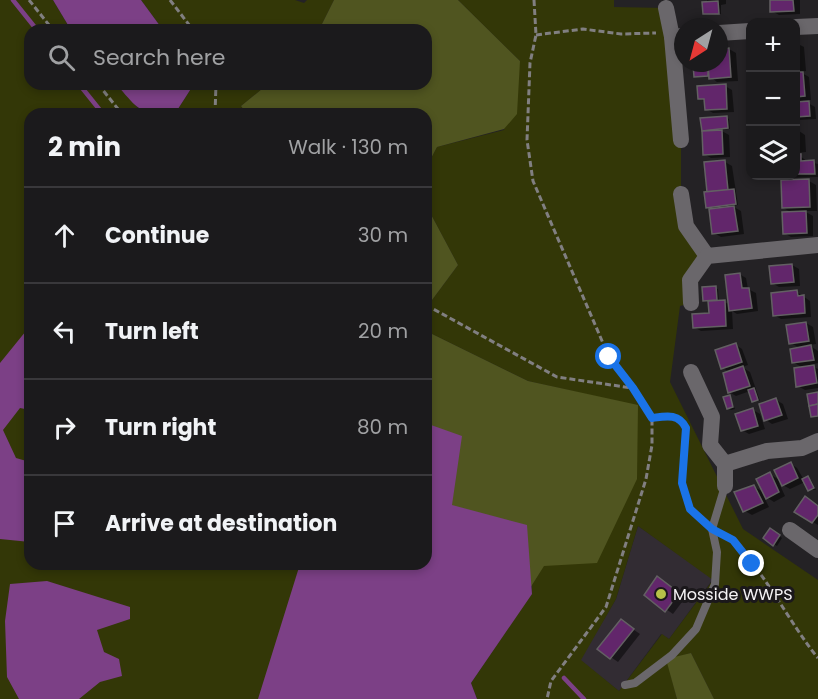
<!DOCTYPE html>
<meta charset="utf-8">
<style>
:root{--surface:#1b1a1c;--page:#282729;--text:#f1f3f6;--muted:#a0a1a3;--line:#39383b}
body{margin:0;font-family:Poppins,sans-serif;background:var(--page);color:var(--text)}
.controls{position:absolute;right:18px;top:18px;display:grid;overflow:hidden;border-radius:12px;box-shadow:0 3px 9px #0003}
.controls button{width:54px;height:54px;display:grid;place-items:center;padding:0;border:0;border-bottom:2px solid var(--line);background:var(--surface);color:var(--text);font:30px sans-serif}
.compass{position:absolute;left:674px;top:18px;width:54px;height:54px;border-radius:50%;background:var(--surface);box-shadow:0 3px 9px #0003;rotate:216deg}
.stop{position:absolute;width:18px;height:18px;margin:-14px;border:4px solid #1a73e8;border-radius:50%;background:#fff}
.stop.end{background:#1a73e8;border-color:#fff;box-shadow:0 2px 6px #0008}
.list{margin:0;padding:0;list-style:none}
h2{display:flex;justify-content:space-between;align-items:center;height:78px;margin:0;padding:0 24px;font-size:26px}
h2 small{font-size:20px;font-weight:400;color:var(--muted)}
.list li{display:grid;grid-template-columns:39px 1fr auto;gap:18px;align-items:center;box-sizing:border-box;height:96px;padding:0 24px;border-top:2px solid var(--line)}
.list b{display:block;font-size:22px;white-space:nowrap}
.list em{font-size:20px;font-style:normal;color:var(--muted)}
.icon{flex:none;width:33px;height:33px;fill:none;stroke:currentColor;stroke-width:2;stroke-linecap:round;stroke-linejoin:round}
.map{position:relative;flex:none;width:818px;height:699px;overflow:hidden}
.search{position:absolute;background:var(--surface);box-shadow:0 3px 9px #0003;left:24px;top:24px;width:408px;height:66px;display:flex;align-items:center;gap:15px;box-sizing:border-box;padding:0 21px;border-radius:18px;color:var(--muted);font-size:22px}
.panel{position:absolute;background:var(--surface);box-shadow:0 3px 9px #0003;left:24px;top:108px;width:408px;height:462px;border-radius:18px}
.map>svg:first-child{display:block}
.built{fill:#322c33}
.green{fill:#333707;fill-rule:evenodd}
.forest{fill:#505520}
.water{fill:#7c4086}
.shadow{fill:#0007}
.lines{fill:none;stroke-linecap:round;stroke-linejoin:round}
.stream{stroke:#7c4086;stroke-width:4.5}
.building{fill:#62266b;stroke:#636063;stroke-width:1.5}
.path{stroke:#817f81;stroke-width:3;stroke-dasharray:6 3;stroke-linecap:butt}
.service{stroke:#6a676b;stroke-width:8}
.minor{stroke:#6a676b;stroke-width:16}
.route{stroke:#1a73e8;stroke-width:8}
.poi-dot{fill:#b6c148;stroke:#1b181b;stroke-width:2}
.labels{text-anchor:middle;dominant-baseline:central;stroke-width:6;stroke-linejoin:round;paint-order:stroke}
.poi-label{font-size:16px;fill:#f5f3f5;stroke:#1b181b;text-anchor:start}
</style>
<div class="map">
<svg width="818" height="699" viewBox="0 0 818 699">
<rect width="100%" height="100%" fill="#242225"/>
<!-- built -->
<path class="built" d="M 638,526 L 713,579 L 669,639 L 661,634 L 619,691 L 580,660 L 616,599 Z"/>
<!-- green -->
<g class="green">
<path d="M 0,0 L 53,0 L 71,30 L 30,30 L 30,84 L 116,84 L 139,109 L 150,114 L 30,114 L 30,564 L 426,564 L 438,699 L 0,699 Z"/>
<path d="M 141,0 L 295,0 L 304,3 L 307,0 L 334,0 L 319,30 L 163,30 Z"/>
<path d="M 458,0 L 614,0 L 614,7 L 666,8 L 681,140 L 681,194 L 707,256 L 691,303 L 680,306 L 670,382 L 743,529 L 818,580 L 818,699 L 714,699 L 691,653 L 667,660 L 677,699 L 477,699 L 471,683 L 531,594 L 532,585 L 638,406 L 528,381 L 426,331 L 426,297 L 432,300 L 458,265 L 426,205 L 426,168 L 437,147 L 504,130 L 520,61 ZM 638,526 L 713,580 L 669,639 L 662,634 L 619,691 L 581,660 L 616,599 Z"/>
<path d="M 194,84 L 268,84 L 241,106 L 247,114 L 151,114 L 176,112 Z"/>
</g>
<!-- forest -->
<g class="forest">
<path d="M 334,0 L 458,0 L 520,61 L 517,114 L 504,129 L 437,147 L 426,168 L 426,114 L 247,114 L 241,106 L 268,84 L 426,84 L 426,30 L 319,30 Z"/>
<path d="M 426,205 L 458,265 L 432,300 L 426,297 Z"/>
<path d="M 426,331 L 528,381 L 638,405 L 637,479 L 597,563 L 544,566 L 517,609 L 426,506 Z"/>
<path d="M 691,653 L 714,699 L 677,699 L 666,659 Z"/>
</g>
<!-- water -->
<g class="water">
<path d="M 53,0 L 141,0 L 163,30 L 71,30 Z"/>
<path d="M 116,84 L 194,84 L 176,112 C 139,115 140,111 116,84 Z"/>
<path d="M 30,326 L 30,410 L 20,408 L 3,430 L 16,458 L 30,462 L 30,542 L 0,539 L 0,363 Z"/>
<path d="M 431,425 L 462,436 L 452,505 L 527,525 L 532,594 L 471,683 L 477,699 L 258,699 L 300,564 L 426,564 L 426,429 Z"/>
<path d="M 47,581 L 130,607 L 130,619 L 97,630 L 104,652 L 119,659 L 122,676 L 100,682 L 79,699 L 19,699 L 7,677 L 5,621 L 10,584 Z"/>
</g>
<!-- shadow -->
<g class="shadow">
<path d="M 707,0 L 726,0 L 726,4 L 721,5 L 721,14 L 704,13 Z"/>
<path d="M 771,0 L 800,0 L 800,14 L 779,15 L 772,11 Z"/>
<path d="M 796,43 L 804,47 L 806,71 L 800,72 L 809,77 L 811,100 L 799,101 L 799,103 L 808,103 L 815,107 L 816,119 L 799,120 L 800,127 L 796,128 Z"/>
<path d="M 729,49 L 736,53 L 738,81 L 717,82 L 703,71 L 701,73 L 707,77 L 695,76 L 695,65 L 719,63 Z"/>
<path d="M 725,86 L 732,90 L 734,112 L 713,113 L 706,109 L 706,102 L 699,98 Z"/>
<path d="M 726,117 L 729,119 L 730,129 L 720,130 L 729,135 L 730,157 L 711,158 L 704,154 L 703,130 Z"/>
<path d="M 796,129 L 805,135 L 806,152 L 796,153 L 808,162 L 818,164 L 818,177 L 786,178 L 781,176 L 796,176 Z"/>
<path d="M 725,162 L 732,166 L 738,205 L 732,206 L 741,211 L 744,234 L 721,237 L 714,233 L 711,209 L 708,207 L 708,193 Z"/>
<path d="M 809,181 L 816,185 L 817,211 L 804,211 L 813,216 L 813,236 L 791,237 L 784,233 L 793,213 L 783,208 Z"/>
<path d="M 792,265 L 799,269 L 800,286 L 779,287 L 772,283 Z"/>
<path d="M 739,274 L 746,278 L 748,289 L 756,293 L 758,311 L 737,314 L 732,311 L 733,329 L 701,331 L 694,327 L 710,314 L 709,301 L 704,300 L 715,288 L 718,289 L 719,301 L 730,304 Z"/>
<path d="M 797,292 L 810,301 L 811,317 L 781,319 L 774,315 Z"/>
<path d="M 806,323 L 813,327 L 816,344 L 809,345 L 818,351 L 818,363 L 810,365 L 818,369 L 818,388 L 805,390 L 798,386 L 803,368 L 793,362 L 800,348 L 791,343 Z"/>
<path d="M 736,345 L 742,349 L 748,365 L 742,367 L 750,372 L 760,401 L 753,401 L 750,391 L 736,396 L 729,392 L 730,372 L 722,368 Z"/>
<path d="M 729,397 L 735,409 L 731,410 L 728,408 Z"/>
<path d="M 776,400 L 783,404 L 788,419 L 772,424 L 766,420 Z"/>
<path d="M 753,410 L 760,414 L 765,429 L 749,434 L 742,430 Z"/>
<path d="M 791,464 L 797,468 L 804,480 L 811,480 L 816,490 L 809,490 L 805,482 L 790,489 L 779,483 L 785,496 L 774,502 L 763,495 L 769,507 L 752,515 L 745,511 L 753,486 L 765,493 L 769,474 L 780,480 Z"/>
<path d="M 818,506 L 818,525 L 796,512 Z"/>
<path d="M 770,530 L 782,538 L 777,546 L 765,538 Z"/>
<path d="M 664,582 L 685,598 L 673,614 L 646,595 Z"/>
<path d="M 621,621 L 640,634 L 618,662 L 599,649 Z"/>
</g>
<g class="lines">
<!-- stream -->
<g class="stream">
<path d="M 13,0 L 37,30"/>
<path d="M 79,84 L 103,114"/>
<path d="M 564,678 L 584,699"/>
</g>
</g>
<!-- building -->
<g class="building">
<path d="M 770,0 L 793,0 L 794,11 L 770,12 Z"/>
<path d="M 718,1 L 719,14 L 703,14 L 702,2 Z"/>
<path d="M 796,41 L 797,41 L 799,68 L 796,68 Z"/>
<path d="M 729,48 L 731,77 L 709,79 L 708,63 L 719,63 L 719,49 Z"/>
<path d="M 708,63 L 708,76 L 694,77 L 693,64 Z"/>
<path d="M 796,72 L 803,72 L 805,96 L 796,97 Z"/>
<path d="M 726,84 L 727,109 L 705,110 L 704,99 L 698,99 L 697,86 Z"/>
<path d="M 809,101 L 810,116 L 796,117 L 796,102 Z"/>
<path d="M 727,116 L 728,128 L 702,131 L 700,118 Z"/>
<path d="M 796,129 L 798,129 L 799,149 L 796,149 Z"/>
<path d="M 722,130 L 723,154 L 703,155 L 702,131 Z"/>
<path d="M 796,154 L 801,154 L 801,161 L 814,160 L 815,174 L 796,174 Z"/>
<path d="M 725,160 L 728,190 L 707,192 L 704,162 Z"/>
<path d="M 809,179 L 810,207 L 782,208 L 781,180 Z"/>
<path d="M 734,189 L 736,204 L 706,208 L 704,192 Z"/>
<path d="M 734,206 L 738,231 L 712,234 L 709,209 Z"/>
<path d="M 806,211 L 807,233 L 783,234 L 782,212 Z"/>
<path d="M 792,264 L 794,282 L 771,284 L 769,266 Z"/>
<path d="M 740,273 L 742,288 L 749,288 L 752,308 L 729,311 L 725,275 Z"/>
<path d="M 716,286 L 717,300 L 703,301 L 702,287 Z"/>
<path d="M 797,290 L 798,296 L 804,295 L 805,313 L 773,316 L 771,293 Z"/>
<path d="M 725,300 L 726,326 L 693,328 L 692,314 L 709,313 L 708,301 Z"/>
<path d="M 806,322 L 809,341 L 789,344 L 786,325 Z"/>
<path d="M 736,343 L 742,362 L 721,369 L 715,350 Z"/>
<path d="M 811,345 L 814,360 L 792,363 L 790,349 Z"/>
<path d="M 814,365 L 817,383 L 796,387 L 794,368 Z"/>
<path d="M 743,366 L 750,386 L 728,393 L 723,373 Z"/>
<path d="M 754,388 L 758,400 L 752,402 L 748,390 Z"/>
<path d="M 818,392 L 818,404 L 809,406 L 807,394 Z"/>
<path d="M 730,395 L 733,407 L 727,409 L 723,397 Z"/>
<path d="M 776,398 L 782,415 L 764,421 L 759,404 Z"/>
<path d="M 818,404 L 818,416 L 811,417 L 809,406 Z"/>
<path d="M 753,408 L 758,426 L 741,431 L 735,414 Z"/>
<path d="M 791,462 L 798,478 L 782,486 L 774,470 Z"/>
<path d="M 770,472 L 779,492 L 766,499 L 756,479 Z"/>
<path d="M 808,476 L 814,488 L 808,491 L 802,479 Z"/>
<path d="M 754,485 L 763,503 L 743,512 L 734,492 Z"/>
<path d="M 805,496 L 818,506 L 818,515 L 812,523 L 794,512 Z"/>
<path d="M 770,528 L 780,535 L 773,546 L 763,538 Z"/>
<path d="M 657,576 L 679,593 L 665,612 L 644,595 Z"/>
<path d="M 621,619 L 634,629 L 610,659 L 597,649 Z"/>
</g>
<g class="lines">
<!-- path -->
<g class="path">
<path d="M 29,0 L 53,30"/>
<path d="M 170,0 L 193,30"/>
<path d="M 534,0 L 536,35 L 530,63 L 527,140 L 533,181 L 609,357 L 633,388 L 652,418 L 652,445 L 646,479 L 606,607 L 551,681 L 547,699"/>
<path d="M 536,35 L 583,29 L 621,34 L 656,33"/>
<path d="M 98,84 L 122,114"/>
<path d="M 215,114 L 216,84"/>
<path d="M 426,305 L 557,377 L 632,388"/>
<path d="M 652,418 C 666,416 679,413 686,428 C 682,461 676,496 702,520"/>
<path d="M 725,535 C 756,556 791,626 818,658"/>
</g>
<!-- service -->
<path class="service" d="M 625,685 L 635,683 L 672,655 L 696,629 L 715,584 L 717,552 L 712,529 L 725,486"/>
<!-- minor -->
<g class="minor">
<path d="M 666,8 L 672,37"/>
<path d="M 796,27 L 818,26"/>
<path d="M 719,33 L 750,31"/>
<path d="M 681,140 L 672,37 L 683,36"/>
<path d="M 681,194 L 686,226 L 707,256"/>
<path d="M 691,303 L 690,280 L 707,256 L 818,245"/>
<path d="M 691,372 L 712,417 L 710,445 L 725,464"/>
<path d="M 725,486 L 725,464 L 767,451 L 802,448 L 818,441"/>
<path d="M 790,530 L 818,550"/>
</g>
</g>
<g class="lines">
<!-- route -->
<path class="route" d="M 609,357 L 633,388 L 652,418 C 666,416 679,413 686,428 L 682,483 L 690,509 L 712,529 L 733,540 L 752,564"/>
</g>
<!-- markers -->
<circle class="poi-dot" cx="661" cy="594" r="6"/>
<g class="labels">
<!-- poi labels -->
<g class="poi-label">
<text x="673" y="594">Mosside WWPS</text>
</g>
</g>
</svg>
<div class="controls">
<button>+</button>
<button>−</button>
<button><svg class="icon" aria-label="layers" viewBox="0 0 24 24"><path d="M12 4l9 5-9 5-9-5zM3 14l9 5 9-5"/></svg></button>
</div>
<svg class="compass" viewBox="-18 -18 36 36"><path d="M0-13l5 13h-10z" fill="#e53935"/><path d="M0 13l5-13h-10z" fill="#a0a1a3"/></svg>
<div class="stop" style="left:609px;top:357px"></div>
<div class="stop end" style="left:752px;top:564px"></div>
<div class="search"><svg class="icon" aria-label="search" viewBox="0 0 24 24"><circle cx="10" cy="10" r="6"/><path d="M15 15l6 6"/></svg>Search here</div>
<section class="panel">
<h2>2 min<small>Walk · 130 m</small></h2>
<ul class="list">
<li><svg class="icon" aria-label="ahead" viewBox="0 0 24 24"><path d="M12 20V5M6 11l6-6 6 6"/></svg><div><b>Continue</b></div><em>30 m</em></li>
<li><svg class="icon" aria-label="left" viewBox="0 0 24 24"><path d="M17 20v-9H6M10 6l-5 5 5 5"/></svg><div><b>Turn left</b></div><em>20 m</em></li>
<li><svg class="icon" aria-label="right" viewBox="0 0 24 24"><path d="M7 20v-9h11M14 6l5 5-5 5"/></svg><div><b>Turn right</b></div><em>80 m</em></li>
<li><svg class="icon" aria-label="arrive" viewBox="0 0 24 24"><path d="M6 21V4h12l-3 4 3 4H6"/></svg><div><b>Arrive at destination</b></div></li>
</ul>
</section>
</div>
